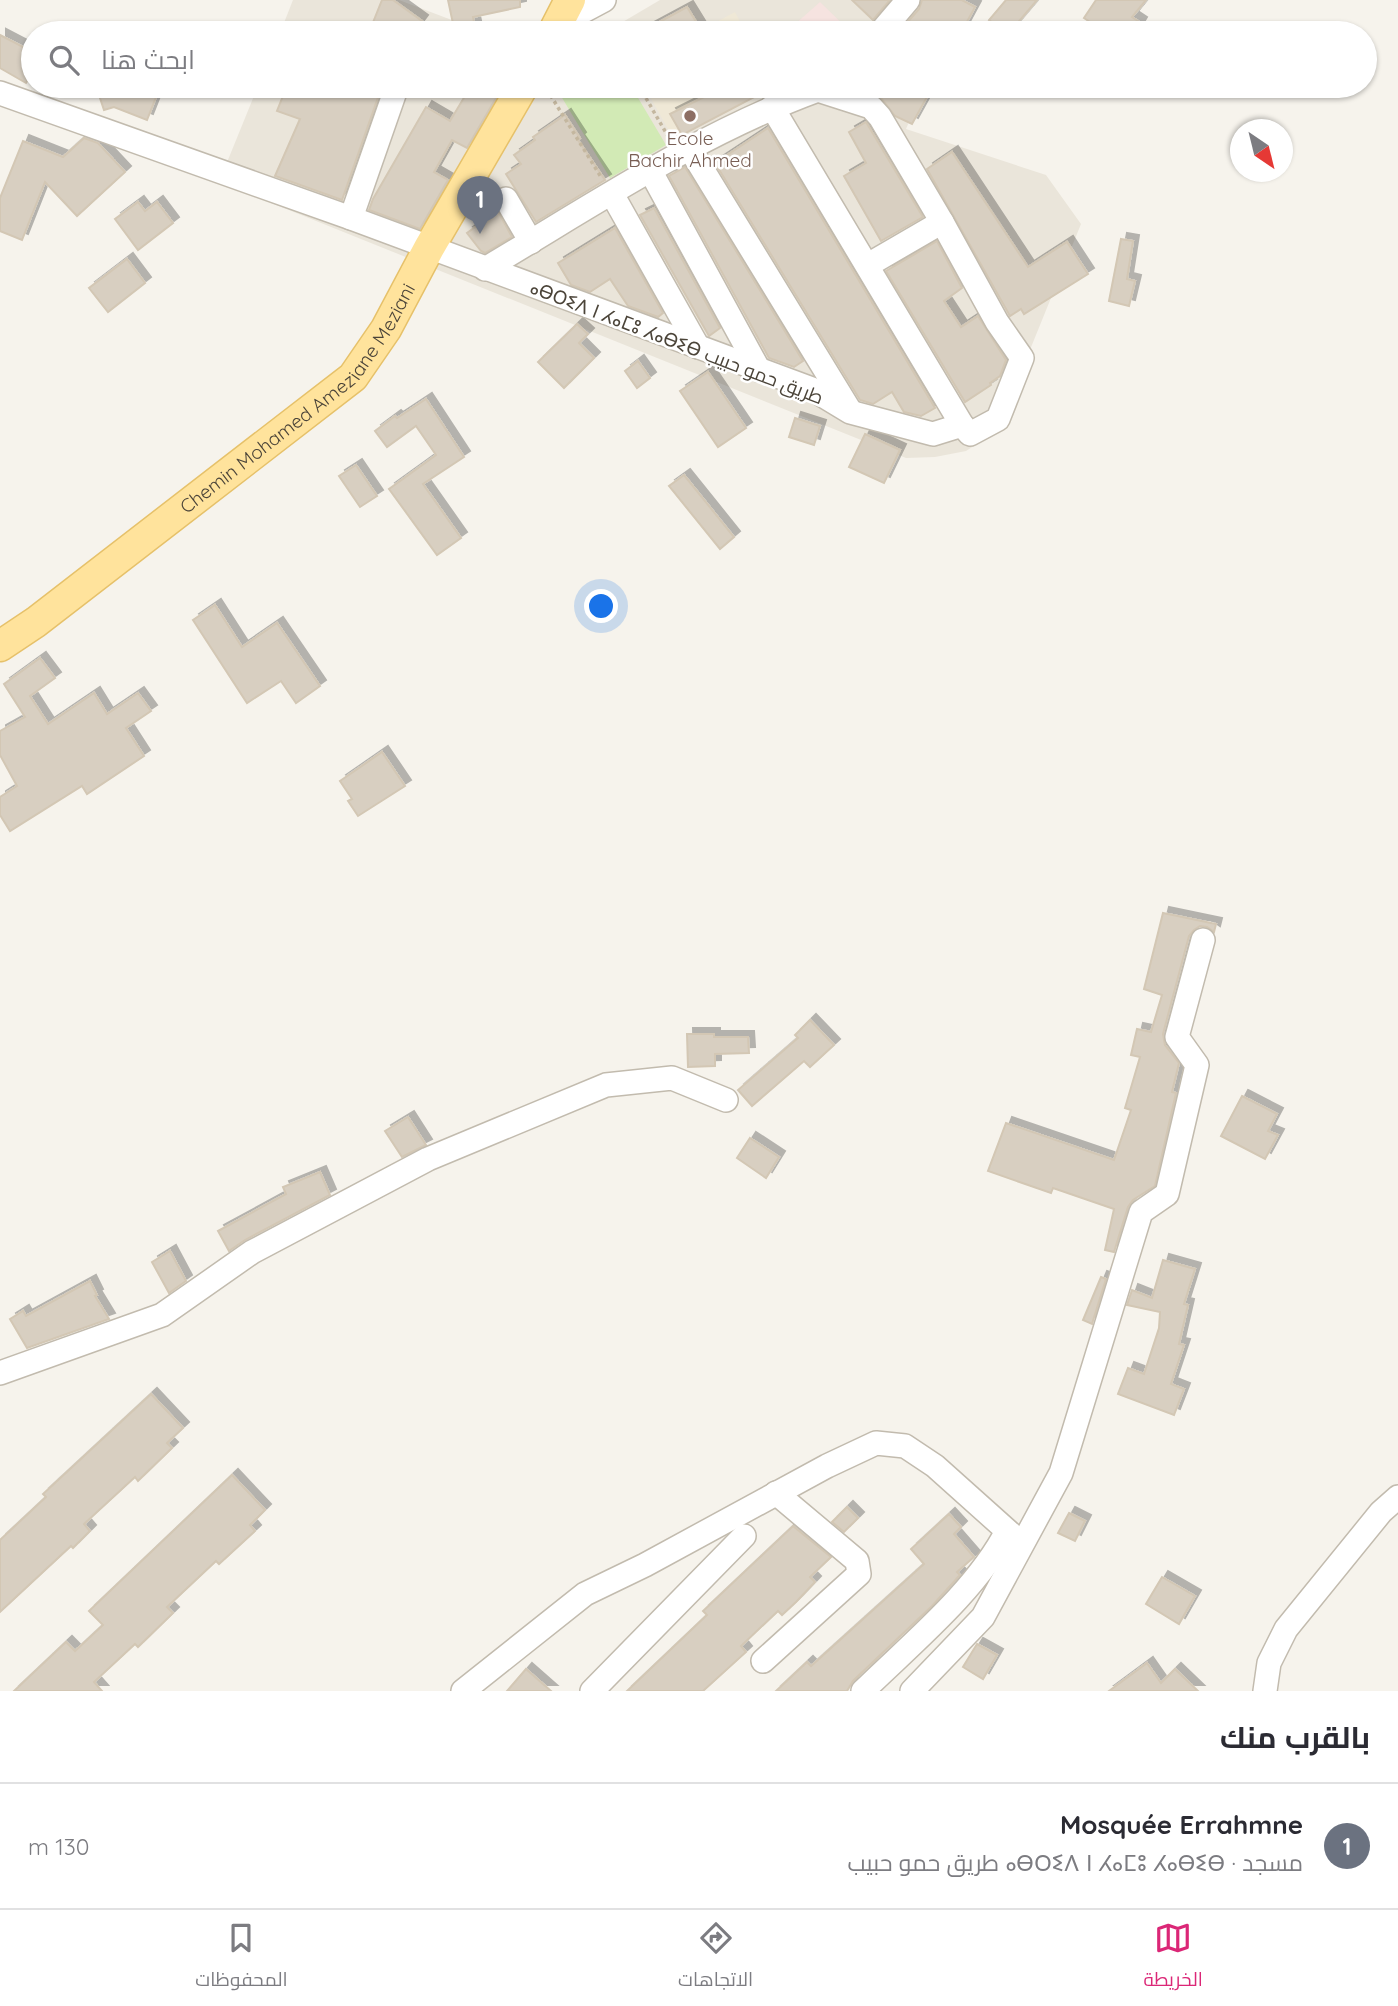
<!DOCTYPE html>
<html lang="ar">
<meta charset="utf-8">
<style>
:root{--surface:#fff;--page:#f2f2f3;--text:#2b2b33;--muted:#7c7c81;--line:#e1e1e2;--accent:#db2777}
body{margin:0;font-family:Quicksand,Cairo,"Noto Sans Tifinagh",sans-serif;background:var(--page);color:var(--text);direction:rtl}
.compass{position:absolute;left:1230px;top:119px;width:63px;height:63px;border-radius:50%;background:var(--surface);box-shadow:0 2px 5px #0004;rotate:145deg}
.you{position:absolute;left:602px;top:607px;width:24px;height:24px;margin:-18px;border:5px solid #fff;border-radius:50%;background:#1a73e8;box-shadow:0 0 0 10px #1a73e833}
.badge{display:grid;place-items:center;width:46px;height:46px;border-radius:50%;background:var(--accent);color:#fff;font-size:23px;font-weight:700}
.pin{position:absolute;translate:-50% -58px;filter:drop-shadow(0 2px 4px #0008)}
.pin::after{content:'';position:absolute;top:37px;width:24px;height:21px;background:inherit;clip-path:polygon(0 0,100% 0,50% 100%)}
.list{margin:0;padding:0;list-style:none}
h2{display:flex;justify-content:space-between;align-items:center;height:91px;margin:0;padding:0 28px;font-size:30px}
h2 small{font-size:23px;font-weight:400;color:var(--muted)}
.list li{display:grid;grid-template-columns:46px 1fr auto;gap:21px;align-items:center;box-sizing:border-box;height:126px;padding:0 28px;border-top:2px solid var(--line)}
.list b{display:block;font-size:26px;white-space:nowrap}
.list p{margin:0;font-size:23px;white-space:nowrap;color:var(--muted)}
.list em{font-size:23px;font-style:normal;color:var(--muted)}
.icon{flex:none;width:38px;height:38px;fill:none;stroke:currentColor;stroke-width:2;stroke-linecap:round;stroke-linejoin:round}
.map{position:relative;flex:none;width:1398px;height:1691px;overflow:hidden;direction:ltr}
.search{position:absolute;background:var(--surface);box-shadow:0 2px 5px #0004;left:21px;right:21px;top:21px;height:77px;display:flex;align-items:center;gap:18px;box-sizing:border-box;padding:0 24px;border-radius:38px;color:var(--muted);font-size:26px}
.sheet{height:217px;background:var(--surface)}
nav{display:flex;justify-content:space-around;align-items:center;box-sizing:border-box;height:98px;border-top:2px solid var(--line);background:var(--surface);font-size:19px;color:var(--muted)}
nav a{display:grid;justify-items:center;gap:4px}
nav .on{color:var(--accent)}
.map>svg:first-child{display:block}
.residential{fill:#eae5da}
.education{fill:#efe8d6}
.medical{fill:#f6e3e0}
.park{fill:#d2eab5}
.building{fill:#d8cfc1;stroke:#d3c7b4;stroke-width:2;filter:url(#shadow)}
.lines{fill:none;stroke-linecap:round;stroke-linejoin:round}
.minor-casing{stroke:#c2bbae;stroke-width:26}
.major-casing{stroke:#e6c16a;stroke-width:33}
.path{stroke:#c4b79f;stroke-width:3.5;stroke-dasharray:3.5 3.5;stroke-linecap:butt}
.minor{stroke:#fff;stroke-width:23}
.major{stroke:#ffe39c;stroke-width:30}
.education-dot{fill:#8d6e63;stroke:#fff;stroke-width:2.5}
.labels{text-anchor:middle;dominant-baseline:central;stroke-width:5;stroke-linejoin:round;paint-order:stroke}
.education-label{font-size:19px;fill:#785e54;stroke:#fff}
.street-label{font-size:19px;fill:#4b4439;stroke:#fff}
</style>
<div class="map">
<svg width="1398" height="1691" viewBox="0 0 1398 1691">
<defs>
<filter id="shadow"><feDropShadow dx="6" dy="-6" stdDeviation="0" flood-color="#0004"/></filter>
</defs>
<rect width="100%" height="100%" fill="#f6f3ec"/>
<!-- residential -->
<g class="residential">
<path d="M 293,0 L 399,0 L 486,33 L 280,33 Z"/>
<path d="M 660,0 L 955,0 L 960,2 L 947,33 L 604,33 Z"/>
<path d="M 258,86 L 924,86 L 906,129 L 1046,175 L 1081,224 L 997,431 L 966,451 L 935,457 L 906,458 L 219,182 Z"/>
</g>
<!-- education -->
<g class="education">
<path d="M 735,12 L 746,33 L 696,33 Z"/>
<path d="M 644,86 L 773,86 L 774,87 L 673,138 Z"/>
</g>
<!-- medical -->
<path class="medical" d="M 820,2 L 852,33 L 785,33 Z"/>
<!-- park -->
<path class="park" d="M 567,86 L 631,86 L 666,145 L 610,178 L 558,91 Z"/>
<!-- building -->
<g class="building">
<path d="M 382,0 L 393,0 L 422,21 L 413,33 L 389,33 L 372,25 Z"/>
<path d="M 448,0 L 520,0 L 520,7 L 473,17 L 476,31 L 455,33 Z"/>
<path d="M 852,0 L 890,0 L 873,20 Z"/>
<path d="M 922,0 L 962,0 L 975,7 L 961,33 L 898,33 L 919,9 Z"/>
<path d="M 1006,0 L 1037,0 L 1009,33 L 1005,33 L 989,20 Z"/>
<path d="M 1096,0 L 1146,0 L 1132,17 L 1141,23 L 1135,33 L 1107,33 L 1084,18 Z"/>
<path d="M 687,7 L 703,33 L 639,33 Z"/>
<path d="M 0,35 L 33,52 L 33,71 L 26,83 L 0,68 Z"/>
<path d="M 96,86 L 141,86 L 158,92 L 147,120 L 114,107 L 104,110 Z"/>
<path d="M 287,86 L 382,86 L 342,200 L 275,176 L 300,119 L 277,111 Z"/>
<path d="M 471,86 L 503,86 L 467,148 L 452,140 L 434,172 L 448,180 L 420,229 L 369,210 L 373,199 L 426,107 L 450,121 Z"/>
<path d="M 726,86 L 775,86 L 682,135 L 670,114 Z"/>
<path d="M 874,86 L 933,86 L 912,124 L 895,116 L 881,98 L 871,92 Z"/>
<path d="M 565,115 L 580,138 L 578,140 L 605,180 L 536,222 L 506,174 L 521,164 L 514,155 L 535,140 L 533,137 Z"/>
<path d="M 866,122 L 923,217 L 881,241 L 844,176 L 866,163 L 849,132 Z"/>
<path d="M 768,128 L 935,408 L 921,416 L 904,412 L 892,392 L 873,404 L 860,400 L 715,163 Z"/>
<path d="M 84,138 L 98,143 L 125,172 L 77,216 L 45,182 L 22,240 L 0,231 L 0,198 L 23,141 L 63,157 Z"/>
<path d="M 952,152 L 1028,267 L 1067,242 L 1088,274 L 1024,314 L 1021,309 L 1010,316 L 927,169 Z"/>
<path d="M 685,167 L 803,361 L 794,367 L 769,358 L 669,176 Z"/>
<path d="M 138,202 L 145,211 L 157,202 L 173,223 L 138,250 L 115,219 Z"/>
<path d="M 493,202 L 512,237 L 485,253 L 481,251 L 467,233 L 478,225 L 473,217 Z"/>
<path d="M 654,208 L 720,328 L 709,336 L 640,215 Z"/>
<path d="M 615,228 L 663,313 L 658,317 L 628,306 L 610,279 L 590,292 L 571,285 L 558,263 Z"/>
<path d="M 1121,239 L 1133,241 L 1127,279 L 1135,281 L 1129,306 L 1109,301 Z"/>
<path d="M 937,241 L 962,288 L 944,301 L 961,327 L 978,316 L 1006,360 L 1000,376 L 990,383 L 991,385 L 965,402 L 886,271 Z"/>
<path d="M 127,259 L 145,283 L 108,312 L 89,288 Z"/>
<path d="M 577,324 L 588,334 L 579,343 L 594,358 L 564,388 L 538,362 Z"/>
<path d="M 638,361 L 650,378 L 637,388 L 625,371 Z"/>
<path d="M 708,372 L 746,428 L 718,447 L 680,391 Z"/>
<path d="M 426,399 L 464,457 L 423,484 L 461,538 L 437,555 L 389,489 L 436,455 L 416,426 L 387,447 L 375,431 L 395,416 L 397,418 Z"/>
<path d="M 795,418 L 820,426 L 814,445 L 789,437 Z"/>
<path d="M 865,434 L 900,450 L 884,483 L 849,467 Z"/>
<path d="M 356,465 L 377,496 L 360,507 L 339,476 Z"/>
<path d="M 684,475 L 734,537 L 720,549 L 669,486 Z"/>
<path d="M 215,605 L 242,647 L 277,623 L 320,686 L 296,703 L 281,681 L 247,703 L 193,620 Z"/>
<path d="M 40,658 L 55,678 L 30,696 L 48,724 L 94,693 L 107,714 L 138,693 L 151,711 L 126,728 L 144,756 L 87,794 L 82,786 L 10,831 L 0,815 L 0,797 L 17,786 L 0,755 L 0,731 L 25,717 L 4,684 Z"/>
<path d="M 382,752 L 405,786 L 358,816 L 348,801 L 352,799 L 340,781 Z"/>
<path d="M 1163,913 L 1216,924 L 1214,932 L 1207,927 L 1200,926 L 1194,930 L 1189,936 L 1163,1034 L 1165,1045 L 1179,1063 L 1172,1092 L 1176,1093 L 1155,1186 L 1133,1200 L 1128,1207 L 1114,1252 L 1105,1250 L 1114,1209 L 1053,1188 L 1051,1193 L 988,1171 L 1006,1123 L 1114,1160 L 1131,1110 L 1125,1108 L 1140,1057 L 1131,1055 L 1137,1029 L 1151,1032 L 1162,995 L 1144,989 Z"/>
<path d="M 810,1020 L 834,1045 L 810,1067 L 804,1061 L 752,1106 L 738,1090 L 798,1038 L 795,1035 Z"/>
<path d="M 687,1034 L 714,1034 L 714,1037 L 748,1037 L 749,1053 L 715,1054 L 715,1066 L 688,1067 Z"/>
<path d="M 1242,1096 L 1277,1114 L 1268,1131 L 1278,1135 L 1265,1159 L 1221,1136 Z"/>
<path d="M 408,1117 L 426,1145 L 402,1157 L 385,1131 Z"/>
<path d="M 750,1138 L 779,1157 L 766,1178 L 737,1158 Z"/>
<path d="M 320,1172 L 330,1195 L 245,1240 L 229,1251 L 218,1231 L 286,1194 L 283,1187 Z"/>
<path d="M 170,1251 L 186,1281 L 169,1293 L 152,1262 Z"/>
<path d="M 1163,1260 L 1195,1269 L 1184,1304 L 1188,1305 L 1179,1344 L 1184,1345 L 1171,1384 L 1184,1389 L 1174,1415 L 1118,1394 L 1128,1368 L 1144,1374 L 1159,1328 L 1160,1312 L 1127,1305 L 1132,1290 L 1152,1298 Z"/>
<path d="M 1101,1277 L 1106,1279 L 1092,1324 L 1083,1320 Z"/>
<path d="M 90,1281 L 97,1295 L 95,1296 L 109,1319 L 27,1348 L 10,1319 L 23,1311 L 26,1316 Z"/>
<path d="M 151,1394 L 183,1428 L 167,1443 L 172,1448 L 138,1481 L 135,1477 L 84,1524 L 90,1531 L 73,1548 L 71,1546 L 0,1612 L 0,1540 L 46,1497 L 43,1494 Z"/>
<path d="M 232,1475 L 265,1510 L 250,1525 L 255,1531 L 219,1564 L 216,1561 L 167,1607 L 173,1613 L 138,1647 L 135,1644 L 94,1682 L 102,1691 L 14,1691 L 66,1642 L 75,1651 L 103,1625 L 89,1611 Z"/>
<path d="M 847,1507 L 858,1518 L 844,1532 L 832,1522 Z"/>
<path d="M 1069,1513 L 1085,1521 L 1075,1541 L 1058,1533 Z"/>
<path d="M 949,1514 L 961,1527 L 954,1534 L 974,1557 L 957,1572 L 960,1575 L 932,1606 L 853,1681 L 847,1691 L 776,1691 L 807,1662 L 811,1666 L 924,1564 L 911,1549 Z"/>
<path d="M 793,1526 L 831,1557 L 810,1577 L 815,1582 L 796,1602 L 782,1615 L 778,1611 L 741,1646 L 746,1652 L 703,1691 L 627,1691 L 707,1615 L 703,1611 Z"/>
<path d="M 1162,1577 L 1195,1596 L 1179,1624 L 1146,1604 Z"/>
<path d="M 977,1644 L 997,1655 L 983,1679 L 963,1667 Z"/>
<path d="M 1147,1663 L 1161,1683 L 1175,1669 L 1198,1691 L 1109,1691 Z"/>
<path d="M 526,1669 L 551,1691 L 507,1691 Z"/>
</g>
<g class="lines">
<defs>
<g id="minor">
<path d="M 559,24 L 604,0"/>
<path d="M 880,33 L 908,0"/>
<path d="M 0,93 L 351,218 L 812,389 L 850,412 L 933,434 L 962,425 L 970,434 L 998,419 L 1022,358 L 997,322 L 942,222 L 880,117 L 871,107 L 818,90"/>
<path d="M 772,107 L 962,425"/>
<path d="M 690,149 L 849,409"/>
<path d="M 651,172 L 759,370"/>
<path d="M 612,194 L 698,347"/>
<path d="M 506,199 L 531,242"/>
<path d="M 351,218 L 397,86"/>
<path d="M 868,265 L 942,222"/>
<path d="M 485,269 C 593,205 700,133 818,90 L 824,86"/>
<path d="M 0,1373 L 162,1315 L 252,1252 L 428,1159 L 606,1085 L 672,1078 L 726,1100"/>
<path d="M 763,1661 L 859,1574 L 857,1561 L 776,1493"/>
<path d="M 463,1691 L 585,1594 L 645,1565 L 827,1466 L 876,1443 L 905,1446 L 935,1466 L 1021,1543"/>
<path d="M 592,1691 L 744,1536"/>
<path d="M 863,1691 C 911,1644 977,1590 1007,1531"/>
<path d="M 912,1691 L 983,1617 L 1061,1473 L 1141,1212 L 1167,1194 L 1197,1065 L 1177,1037 L 1203,940"/>
<path d="M 1265,1691 L 1269,1663 L 1286,1629 L 1381,1512 L 1398,1497"/>
</g>
<g id="major">
<path d="M 553,33 L 570,0"/>
<path id="s1" d="M 0,646 L 36,622 L 353,377 L 386,329 L 429,248 L 523,86"/>
</g>
</defs>
<!-- minor casing -->
<use href="#minor" class="minor-casing"/>
<!-- major casing -->
<use href="#major" class="major-casing"/>
<!-- path -->
<g class="path">
<path d="M 551,86 L 546,88 L 601,177"/>
<path d="M 639,86 L 669,138"/>
</g>
<!-- minor -->
<use href="#minor" class="minor"/>
<!-- major -->
<use href="#major" class="major"/>
</g>
<!-- markers -->
<circle class="education-dot" cx="690" cy="116" r="7"/>
<g class="labels">
<!-- education labels -->
<g class="education-label">
<text x="690" y="138">Ecole<tspan x="690" dy="22">Bachir Ahmed</tspan></text>
</g>
<!-- street labels -->
<g class="street-label">
<text transform="translate(677 342) rotate(21)">ⴰⴱⵔⵉⴷ ⵏ ⵃⴰⵎⵓ ⵃⴰⴱⵉⴱ طريق حمو حبيب</text>
<text stroke="none"><textPath href="#s1" startOffset="390">Chemin Mohamed Ameziane Meziani</textPath></text>
</g>
</g>
</svg>
<svg class="compass" viewBox="-18 -18 36 36"><path d="M0-13l5 13h-10z" fill="#e53935"/><path d="M0 13l5-13h-10z" fill="#7c7c81"/></svg>
<div class="you"></div>
<div class="pin badge" style="left:480px;top:234px;background:#6b7280">1</div>
<div class="search"><svg class="icon" aria-label="search" viewBox="0 0 24 24"><circle cx="10" cy="10" r="6"/><path d="M15 15l6 6"/></svg>ابحث هنا</div>
</div>
<section class="sheet">
<h2>بالقرب منك<small></small></h2>
<ul class="list">
<li><span class="badge" style="background:#6b7280">1</span><div><b>Mosquée Errahmne</b><p>مسجد · ⴰⴱⵔⵉⴷ ⵏ ⵃⴰⵎⵓ ⵃⴰⴱⵉⴱ طريق حمو حبيب</p></div><em>130 m</em></li>
</ul>
</section>
<nav>
<a class="on"><svg class="icon" aria-label="map" viewBox="0 0 24 24"><path d="M3 6l6-2 6 2 6-2v14l-6 2-6-2-6 2zM9 4v14M15 6v14"/></svg>الخريطة</a>
<a><svg class="icon" aria-label="directions" viewBox="0 0 24 24"><path d="M12 3l9 9-9 9-9-9zM9 14v-3h6M13 9l2 2-2 2"/></svg>الاتجاهات</a>
<a><svg class="icon" aria-label="saved" viewBox="0 0 24 24"><path d="M7 4h10v16l-5-4-5 4z"/></svg>المحفوظات</a>
</nav>
